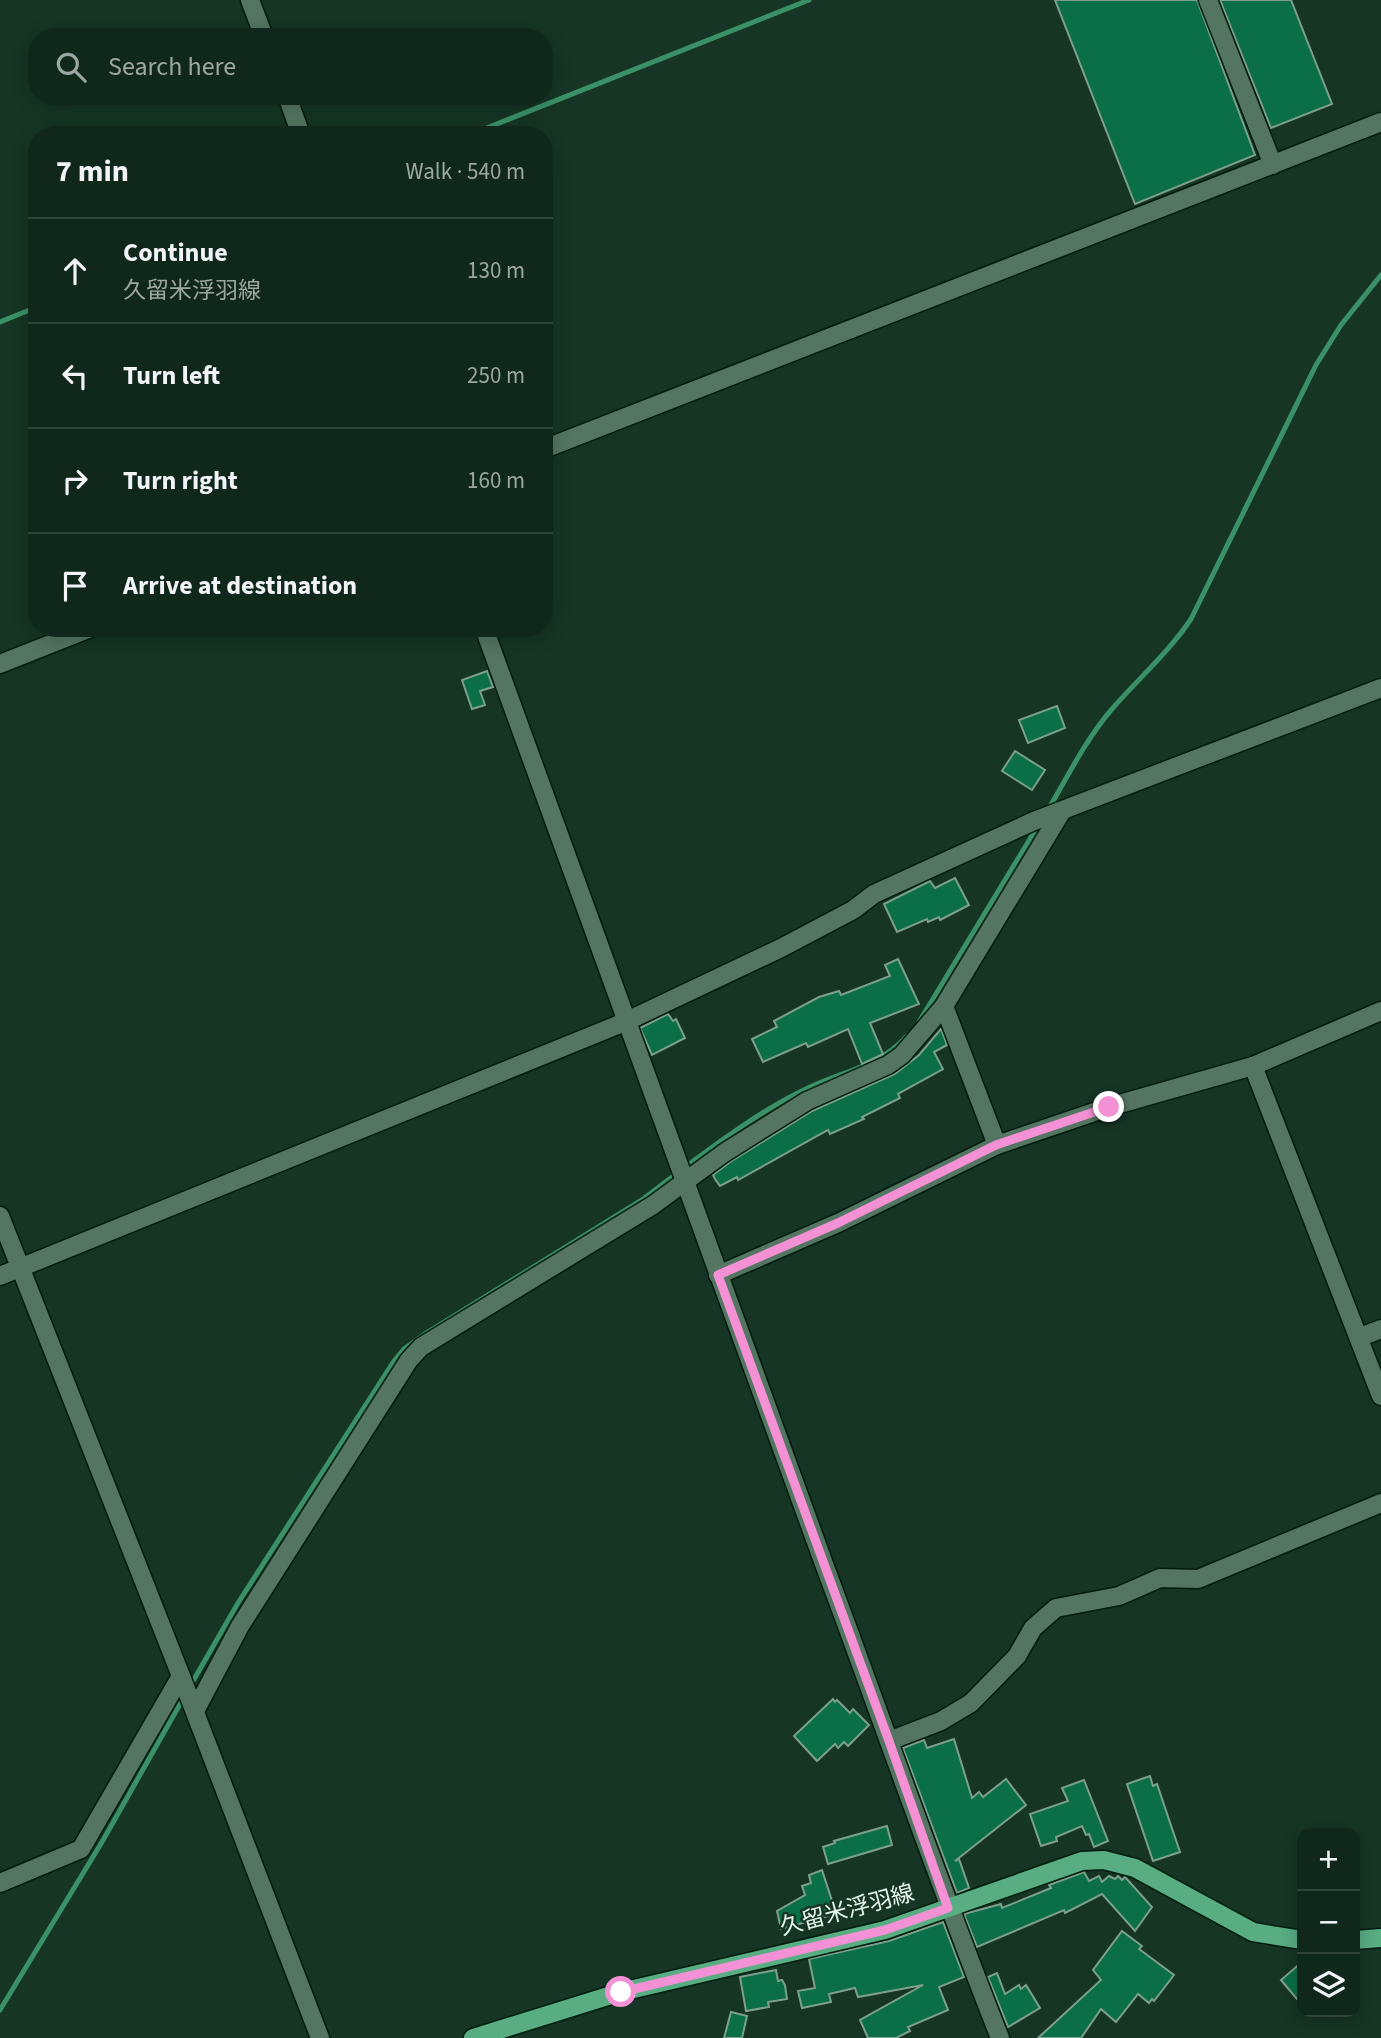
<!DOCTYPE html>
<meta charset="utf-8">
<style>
:root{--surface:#10281c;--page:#1e3429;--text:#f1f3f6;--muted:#9ca6a3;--line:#30443b}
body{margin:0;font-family:"Source Sans 3","Noto Sans JP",sans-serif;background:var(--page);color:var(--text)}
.controls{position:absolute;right:21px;bottom:21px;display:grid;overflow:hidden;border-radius:14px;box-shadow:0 4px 18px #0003}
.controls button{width:63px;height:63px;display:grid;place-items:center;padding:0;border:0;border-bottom:2px solid var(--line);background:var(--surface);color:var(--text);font:35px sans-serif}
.stop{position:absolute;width:21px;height:21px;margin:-16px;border:5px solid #f491d4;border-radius:50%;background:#fff}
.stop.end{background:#f491d4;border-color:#fff;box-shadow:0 2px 7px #0008}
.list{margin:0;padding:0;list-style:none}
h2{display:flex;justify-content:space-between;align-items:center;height:91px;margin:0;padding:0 28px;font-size:30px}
h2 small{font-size:23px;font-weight:400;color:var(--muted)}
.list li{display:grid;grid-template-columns:46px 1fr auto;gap:21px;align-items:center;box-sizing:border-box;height:105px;padding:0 28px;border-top:2px solid var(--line)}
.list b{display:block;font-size:26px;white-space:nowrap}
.list p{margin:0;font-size:23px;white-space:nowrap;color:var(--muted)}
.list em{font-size:23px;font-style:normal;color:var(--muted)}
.icon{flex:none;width:38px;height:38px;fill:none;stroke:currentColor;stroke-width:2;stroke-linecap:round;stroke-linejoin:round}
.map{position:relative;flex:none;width:1381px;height:2038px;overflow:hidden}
.search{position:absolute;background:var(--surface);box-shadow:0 4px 18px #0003;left:28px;top:28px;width:525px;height:77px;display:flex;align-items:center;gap:18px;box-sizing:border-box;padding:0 24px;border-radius:28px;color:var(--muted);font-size:26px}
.panel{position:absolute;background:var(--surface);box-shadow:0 4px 18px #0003;left:28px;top:126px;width:525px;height:511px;border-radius:28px}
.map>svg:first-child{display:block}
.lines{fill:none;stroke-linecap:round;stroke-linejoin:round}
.stream{stroke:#3a9168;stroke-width:5}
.building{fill:#0a6e48;stroke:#7d9f8c;stroke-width:2}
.minor-casing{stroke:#001c0e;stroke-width:21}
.major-casing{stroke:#001c0e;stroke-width:21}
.minor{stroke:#547562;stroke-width:18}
.major{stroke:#58ad83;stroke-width:18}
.route{stroke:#f491d4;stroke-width:9}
.labels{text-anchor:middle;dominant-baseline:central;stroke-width:5;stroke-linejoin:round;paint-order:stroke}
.street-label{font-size:23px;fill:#e4f6eb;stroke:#163525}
</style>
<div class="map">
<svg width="1381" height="2038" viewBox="0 0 1381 2038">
<rect width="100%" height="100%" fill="#163525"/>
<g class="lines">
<!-- stream -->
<g class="stream">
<path d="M 469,135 L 809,0"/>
<path d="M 0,322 L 37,307"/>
<path d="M 1048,810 C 1068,776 1086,739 1112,709 C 1138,679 1169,652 1191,619 L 1316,365 L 1341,325 L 1381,275"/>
<path d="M 919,1022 L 1039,824"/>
<path d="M 684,1168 C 720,1141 765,1108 806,1089 C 840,1072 879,1067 906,1037"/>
<path d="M 189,1688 L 238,1603 L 394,1361 L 404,1349 L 425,1334 L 642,1200 L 676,1174"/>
<path d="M 0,2010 L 102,1842 L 184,1697"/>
</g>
</g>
<!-- building -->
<g class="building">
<path d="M 1055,0 L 1197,0 L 1255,155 L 1135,204 Z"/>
<path d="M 1220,0 L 1291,0 L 1332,104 L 1271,128 Z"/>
<path d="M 487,671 L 493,687 L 480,691 L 485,705 L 472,709 L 462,680 Z"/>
<path d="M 1057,706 L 1065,728 L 1028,743 L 1019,720 Z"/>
<path d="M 1015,751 L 1045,770 L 1032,790 L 1002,771 Z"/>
<path d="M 955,878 L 969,905 L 940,920 L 939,917 L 928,922 L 927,919 L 897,932 L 884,904 L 930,881 L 935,888 Z"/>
<path d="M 898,959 L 919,1004 L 870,1023 L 883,1054 L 862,1064 L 848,1029 L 808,1047 L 806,1043 L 797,1047 L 763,1062 L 752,1039 L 777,1027 L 774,1021 L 819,997 L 839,991 L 841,995 L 890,976 L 885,965 Z"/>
<path d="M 668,1014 L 673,1021 L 676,1019 L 685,1038 L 652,1055 L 640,1028 Z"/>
<path d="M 941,1029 L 947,1045 L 934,1052 L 943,1069 L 898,1094 L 900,1098 L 862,1117 L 864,1119 L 830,1134 L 828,1130 L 738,1180 L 737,1177 L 720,1186 L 715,1179 L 713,1175 L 730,1162 L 812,1111 L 895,1074 L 919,1055 Z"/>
<path d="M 833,1699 L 835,1702 L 837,1700 L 850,1713 L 853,1709 L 869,1725 L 848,1746 L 844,1742 L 838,1748 L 835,1744 L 817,1761 L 794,1736 Z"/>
<path d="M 954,1739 L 972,1798 L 979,1792 L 983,1797 L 1006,1779 L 1026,1805 L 955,1861 L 959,1859 L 969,1888 L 957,1893 L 903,1748 L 924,1740 L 927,1748 Z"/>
<path d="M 1150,1776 L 1153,1786 L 1157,1784 L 1180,1852 L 1153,1861 L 1127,1784 Z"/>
<path d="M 1084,1780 L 1108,1841 L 1094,1847 L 1089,1834 L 1086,1835 L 1082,1826 L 1056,1837 L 1057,1841 L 1041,1846 L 1030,1814 L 1068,1801 L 1062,1788 Z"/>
<path d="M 887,1826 L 892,1845 L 828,1864 L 823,1847 L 835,1843 L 834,1841 Z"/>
<path d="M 822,1870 L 834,1907 L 826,1910 L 828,1916 L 781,1929 L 777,1911 L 805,1895 L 802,1886 L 811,1883 L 809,1875 Z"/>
<path d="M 1084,1872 L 1089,1881 L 1099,1876 L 1102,1882 L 1109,1876 L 1115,1879 L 1118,1876 L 1122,1880 L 1125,1877 L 1152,1907 L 1135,1931 L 1102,1894 L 1065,1913 L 1064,1910 L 977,1947 L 964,1914 L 1001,1904 L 1002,1908 L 1051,1888 L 1049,1885 Z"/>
<path d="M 943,1922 L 964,1977 L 939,1987 L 948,2010 L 908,2027 L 910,2031 L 896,2038 L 868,2038 L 860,2020 L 923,1985 L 858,1997 L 855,1988 L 829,1994 L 831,2002 L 802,2008 L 798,1991 L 815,1988 L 809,1959 L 889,1941 Z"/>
<path d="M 1122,1931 L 1142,1946 L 1139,1949 L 1174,1975 L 1154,2001 L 1152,1999 L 1149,2003 L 1138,1994 L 1116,2022 L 1101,2009 L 1081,2038 L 1038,2038 L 1101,1980 L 1093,1970 Z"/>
<path d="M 1302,1962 L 1302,2005 L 1281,1980 Z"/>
<path d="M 776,1970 L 778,1981 L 782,1980 L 785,1985 L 787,1999 L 768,2002 L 769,2007 L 746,2011 L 740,1977 Z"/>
<path d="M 997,1973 L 1005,1994 L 1019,1985 L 1021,1989 L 1026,1985 L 1040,2008 L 1008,2027 L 988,1977 Z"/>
<path d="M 731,2012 L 747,2016 L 742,2038 L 724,2038 Z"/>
</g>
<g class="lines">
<defs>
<g id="minor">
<path d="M 250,0 L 264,37"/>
<path d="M 1208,0 L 1273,165"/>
<path d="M 287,96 L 301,135"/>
<path d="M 544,449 L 1381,122"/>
<path d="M 484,628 C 596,941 709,1253 824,1564 C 883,1722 938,1882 1000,2038"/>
<path d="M 0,664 L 91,628"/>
<path d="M 1253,1066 L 1381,1396"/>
<path d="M 997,1145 L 944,1006 L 1062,811"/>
<path d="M 0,1216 L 181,1676 L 81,1849 L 0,1883"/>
<path d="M 718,1275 L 838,1223 L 997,1145 L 1109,1107 L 1253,1066 L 1381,1011"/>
<path d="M 0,1276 L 625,1022 L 781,948 L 853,910 L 874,894 L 1034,821 L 1381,688"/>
<path d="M 1360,1337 L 1381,1329"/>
<path d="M 181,1676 L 320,2038"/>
<path d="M 195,1711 L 240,1626 L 409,1360 L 421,1347 L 653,1205 L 724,1153 L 807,1101 L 888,1065 L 902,1055 L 944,1006"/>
<path d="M 889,1741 L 941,1721 L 971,1703 L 1017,1656 L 1033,1628 L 1056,1608 L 1119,1596 L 1160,1578 L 1198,1579 L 1381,1503"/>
</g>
<g id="major">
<path d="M 1355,1940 L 1381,1938"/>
<path d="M 473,2038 L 621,1992 L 885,1930 L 1082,1861 L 1104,1860 L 1135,1868 L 1253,1932 L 1302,1940"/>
</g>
</defs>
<!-- minor casing -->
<use href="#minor" class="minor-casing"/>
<!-- major casing -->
<use href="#major" class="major-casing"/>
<!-- minor -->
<use href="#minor" class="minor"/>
<!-- major -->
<use href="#major" class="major"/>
</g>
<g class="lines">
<!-- route -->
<path class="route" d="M 621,1992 L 885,1930 L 948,1908 L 889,1741 L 718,1275 L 838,1223 L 996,1145 L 1109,1107"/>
</g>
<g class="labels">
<!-- street labels -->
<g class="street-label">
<text transform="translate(847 1910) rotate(-15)">久留米浮羽線</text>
</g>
</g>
</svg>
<div class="controls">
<button>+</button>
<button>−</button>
<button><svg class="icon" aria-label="layers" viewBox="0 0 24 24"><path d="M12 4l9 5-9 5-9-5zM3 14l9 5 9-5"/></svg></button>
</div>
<div class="stop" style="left:621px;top:1992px"></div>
<div class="stop end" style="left:1109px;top:1107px"></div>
<div class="search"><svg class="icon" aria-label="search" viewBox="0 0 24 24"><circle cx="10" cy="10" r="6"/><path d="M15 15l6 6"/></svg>Search here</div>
<section class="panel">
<h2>7 min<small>Walk · 540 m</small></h2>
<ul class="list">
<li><svg class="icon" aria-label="ahead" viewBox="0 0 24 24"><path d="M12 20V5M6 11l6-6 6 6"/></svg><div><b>Continue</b><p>久留米浮羽線</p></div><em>130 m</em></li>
<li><svg class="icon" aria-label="left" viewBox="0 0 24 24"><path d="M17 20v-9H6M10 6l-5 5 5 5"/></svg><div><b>Turn left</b></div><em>250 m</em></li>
<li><svg class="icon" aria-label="right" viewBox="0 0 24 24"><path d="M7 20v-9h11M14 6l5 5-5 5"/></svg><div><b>Turn right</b></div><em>160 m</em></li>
<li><svg class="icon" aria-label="arrive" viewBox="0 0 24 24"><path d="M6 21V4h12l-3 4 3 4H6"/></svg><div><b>Arrive at destination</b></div></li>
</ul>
</section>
</div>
